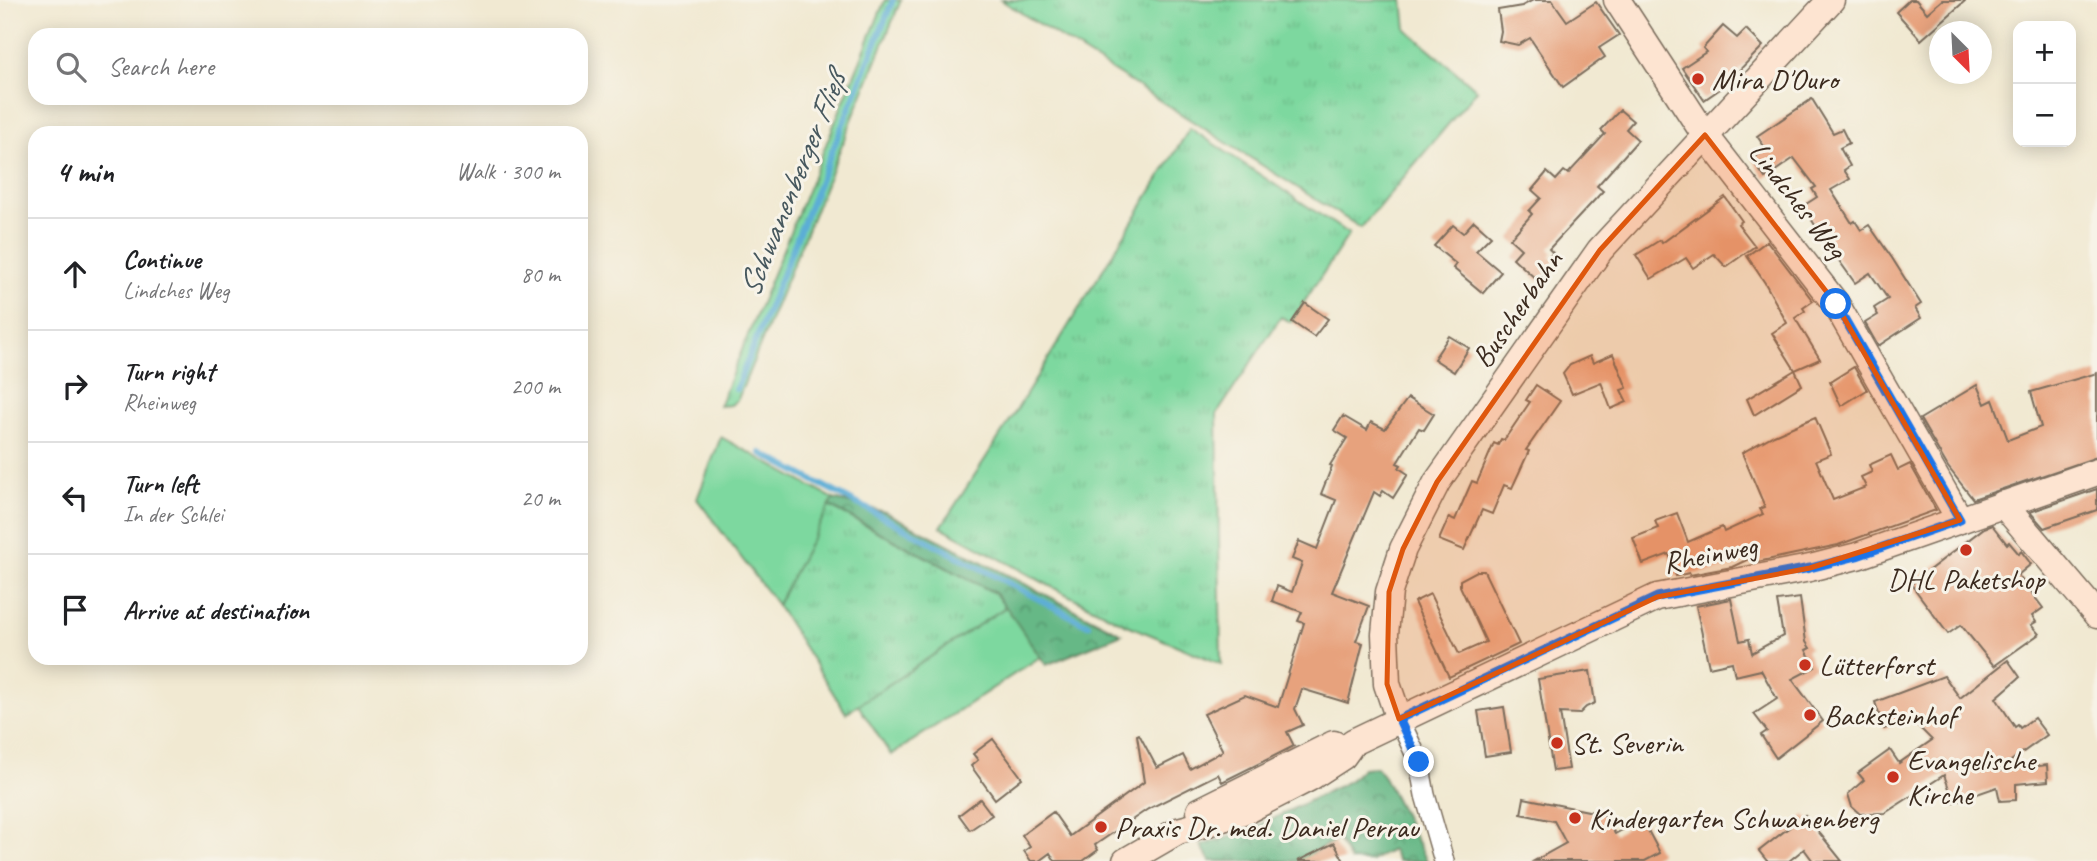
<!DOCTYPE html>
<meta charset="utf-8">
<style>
:root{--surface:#fff;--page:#f6f6f6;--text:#202124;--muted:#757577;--line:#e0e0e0}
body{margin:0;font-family:Caveat,sans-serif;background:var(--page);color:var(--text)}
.controls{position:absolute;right:21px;top:21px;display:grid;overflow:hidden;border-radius:14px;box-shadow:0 4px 18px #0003}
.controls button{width:63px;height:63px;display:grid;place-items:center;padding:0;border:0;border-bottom:2px solid var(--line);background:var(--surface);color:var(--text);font:35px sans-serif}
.compass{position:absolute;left:1929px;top:21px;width:63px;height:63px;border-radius:50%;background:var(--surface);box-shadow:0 4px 18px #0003;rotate:156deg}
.stop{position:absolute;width:21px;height:21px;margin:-16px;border:5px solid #1a73e8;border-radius:50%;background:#fff}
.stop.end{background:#1a73e8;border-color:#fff;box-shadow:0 2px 7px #0008}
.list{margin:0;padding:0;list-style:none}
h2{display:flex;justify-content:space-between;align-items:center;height:91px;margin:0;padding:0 28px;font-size:30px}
h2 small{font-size:23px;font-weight:400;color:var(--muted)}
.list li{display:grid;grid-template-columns:46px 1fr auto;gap:21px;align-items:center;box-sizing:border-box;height:112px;padding:0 28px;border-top:2px solid var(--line)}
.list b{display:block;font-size:26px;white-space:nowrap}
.list p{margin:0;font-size:23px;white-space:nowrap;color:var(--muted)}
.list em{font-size:23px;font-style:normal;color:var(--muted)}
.icon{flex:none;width:38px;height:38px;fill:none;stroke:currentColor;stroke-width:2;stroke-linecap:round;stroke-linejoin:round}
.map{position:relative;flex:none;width:2097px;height:861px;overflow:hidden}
.search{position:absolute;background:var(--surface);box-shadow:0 4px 18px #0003;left:28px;top:28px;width:560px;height:77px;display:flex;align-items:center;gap:18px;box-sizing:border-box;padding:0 24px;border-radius:21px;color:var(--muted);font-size:26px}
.panel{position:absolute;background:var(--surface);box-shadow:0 4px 18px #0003;left:28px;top:126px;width:560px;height:539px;border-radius:21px}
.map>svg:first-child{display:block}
.grass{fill:url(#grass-tufts);stroke:#5c815e;stroke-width:2}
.forest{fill:url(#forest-crowns);stroke:#507152;stroke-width:2}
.garden{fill:#7dd89f;stroke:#5c815e;stroke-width:2}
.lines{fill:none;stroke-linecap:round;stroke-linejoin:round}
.stream{stroke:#5cadd6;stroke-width:6}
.building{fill:#e7a27d}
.street-casing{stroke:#7b6d5d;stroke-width:22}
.secondary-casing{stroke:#7b6d5d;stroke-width:29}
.street{stroke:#fff;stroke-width:19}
.secondary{stroke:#fde4d1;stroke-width:26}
.route{stroke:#1a73e8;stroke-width:9}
.marked{fill:#df570d;fill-opacity:0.2;stroke:#df570d;stroke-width:5;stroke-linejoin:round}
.poi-dot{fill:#c8321e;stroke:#f7f3e8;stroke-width:2.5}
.labels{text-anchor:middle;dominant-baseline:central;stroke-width:6;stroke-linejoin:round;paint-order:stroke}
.poi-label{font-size:30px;fill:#3b2a1e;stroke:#f7f3e8;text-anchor:start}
.street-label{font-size:30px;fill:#3b2a1e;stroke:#f7f3e8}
.water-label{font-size:32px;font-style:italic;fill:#47585e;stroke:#f7f3e8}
</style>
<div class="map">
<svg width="2097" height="861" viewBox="0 0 2097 861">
<defs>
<pattern id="grass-tufts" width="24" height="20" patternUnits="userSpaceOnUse" patternTransform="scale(1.75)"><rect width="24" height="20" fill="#7dd89f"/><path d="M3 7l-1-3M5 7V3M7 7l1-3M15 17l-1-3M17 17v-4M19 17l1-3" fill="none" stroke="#6dba88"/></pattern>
<pattern id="forest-crowns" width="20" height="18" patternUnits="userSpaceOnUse" patternTransform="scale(1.75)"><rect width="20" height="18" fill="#66b886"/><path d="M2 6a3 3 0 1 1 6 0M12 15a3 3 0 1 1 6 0" fill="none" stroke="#55966d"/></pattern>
</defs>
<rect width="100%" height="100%" fill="#f7f3e8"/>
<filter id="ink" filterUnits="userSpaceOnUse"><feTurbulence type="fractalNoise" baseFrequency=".0143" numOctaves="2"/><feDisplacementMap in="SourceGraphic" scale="14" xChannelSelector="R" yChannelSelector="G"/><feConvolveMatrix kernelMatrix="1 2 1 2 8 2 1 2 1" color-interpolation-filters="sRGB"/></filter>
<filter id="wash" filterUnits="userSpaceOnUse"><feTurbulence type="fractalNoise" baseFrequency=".00686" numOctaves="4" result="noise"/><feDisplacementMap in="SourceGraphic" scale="28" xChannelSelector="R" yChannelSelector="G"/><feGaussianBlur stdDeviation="1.57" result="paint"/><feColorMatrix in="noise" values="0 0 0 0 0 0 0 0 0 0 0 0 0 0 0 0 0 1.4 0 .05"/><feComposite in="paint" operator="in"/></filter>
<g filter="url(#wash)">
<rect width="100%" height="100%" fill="#f1e9d2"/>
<!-- grass -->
<g class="grass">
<path d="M 885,0 L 901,0 L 738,399 L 731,405 L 719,406 Z"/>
<path d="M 1001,0 L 1403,0 L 1406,29 L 1477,90 L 1361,228 Z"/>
<path d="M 1190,128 L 1349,234 L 1291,322 L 1281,317 L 1217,414 L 1221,664 L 1125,624 L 1050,586 L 941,527 L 1013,416 Z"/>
<path d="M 827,505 L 995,593 L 1006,607 L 846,713 L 777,605 Z"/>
</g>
<!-- forest -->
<g class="forest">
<path d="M 833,499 L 885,512 L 1122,634 L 1046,665 L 995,593 L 827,505 Z"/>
<path d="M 1376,767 L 1384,777 L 1427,861 L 1398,861 L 1392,850 L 1370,861 L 1350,861 L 1338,839 L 1312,853 L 1316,861 L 1210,861 L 1201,845 L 1246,832 L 1349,781 L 1363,768 Z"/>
</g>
<!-- garden -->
<g class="garden">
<path d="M 721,437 L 833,499 L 777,605 L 697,499 Z"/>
<path d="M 1006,607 L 1040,657 L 891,755 L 858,705 Z"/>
</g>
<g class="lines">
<!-- stream -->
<g class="stream">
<path d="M 736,389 L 893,0"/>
<path d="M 761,453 L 1088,625"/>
</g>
</g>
<g id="blocks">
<!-- building -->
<g class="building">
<path d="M 1533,0 L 1552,0 L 1567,21 L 1596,2 L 1619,35 L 1599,48 L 1605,57 L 1563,87 L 1530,38 L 1518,45 L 1499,41 L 1501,31 L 1498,10 L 1522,6 Z"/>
<path d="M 1909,0 L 1916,0 L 1927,13 L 1942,0 L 1966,0 L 1921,40 L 1896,12 Z"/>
<path d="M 1723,26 L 1737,38 L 1746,29 L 1763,46 L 1723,87 L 1704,100 L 1682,68 L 1706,52 L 1703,48 Z"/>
<path d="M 1812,99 L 1833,133 L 1842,129 L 1849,143 L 1840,148 L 1850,166 L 1844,170 L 1850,179 L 1831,190 L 1852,223 L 1855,221 L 1861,230 L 1869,225 L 1892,258 L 1921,304 L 1915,308 L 1921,318 L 1878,346 L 1865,323 L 1878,315 L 1874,308 L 1888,299 L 1870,273 L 1855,283 L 1825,241 L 1803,206 L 1817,197 L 1812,189 L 1816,187 L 1794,158 L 1765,178 L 1752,159 L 1766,149 L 1757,136 Z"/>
<path d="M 1620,110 L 1633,121 L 1626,129 L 1638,140 L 1597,186 L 1603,191 L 1549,249 L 1553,253 L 1550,256 L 1556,261 L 1538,281 L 1513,258 L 1521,249 L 1510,239 L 1532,214 L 1529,211 L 1541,198 L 1532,190 L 1547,172 L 1556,180 L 1564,171 L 1568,174 L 1605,134 L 1601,130 Z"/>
<path d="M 1725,197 L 1742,221 L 1738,224 L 1755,246 L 1726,267 L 1714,254 L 1693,268 L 1686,258 L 1651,279 L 1636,255 L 1660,240 L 1662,243 Z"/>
<path d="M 1474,221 L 1491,236 L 1476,251 L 1501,272 L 1483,293 L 1453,268 L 1456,264 L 1434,246 L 1453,225 L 1463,233 Z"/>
<path d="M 1767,241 L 1813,301 L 1803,308 L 1805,311 L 1795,318 L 1820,359 L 1795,370 L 1802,385 L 1754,415 L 1747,399 L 1795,370 L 1772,333 L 1787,323 L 1765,283 L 1747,256 Z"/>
<path d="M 1305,303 L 1328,319 L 1314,337 L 1292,322 Z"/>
<path d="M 1449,336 L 1469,348 L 1454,372 L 1434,359 Z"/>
<path d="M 1613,354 L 1627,388 L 1621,390 L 1627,402 L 1611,409 L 1601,382 L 1572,394 L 1563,374 L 1570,365 L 1590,356 L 1593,363 Z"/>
<path d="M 1854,367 L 1867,390 L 1841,406 L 1830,382 Z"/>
<path d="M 2097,373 L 2097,457 L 1973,499 L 1948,467 L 1920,419 L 1977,385 L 1985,404 L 1993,400 L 2008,440 L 2041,427 L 2031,392 Z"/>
<path d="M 1536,385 L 1560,401 L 1526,450 L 1529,451 L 1512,488 L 1504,485 L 1492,514 L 1482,510 L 1464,550 L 1439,540 L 1449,517 L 1455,520 L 1472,481 L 1477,483 L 1494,443 L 1498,445 L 1501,439 L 1504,440 L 1530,402 L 1526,400 Z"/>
<path d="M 1408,398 L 1434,414 L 1424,430 L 1419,428 L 1397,463 L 1401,465 L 1399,468 L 1408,474 L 1393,498 L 1383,491 L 1380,496 L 1374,492 L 1332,592 L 1369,606 L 1356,641 L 1363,643 L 1348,703 L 1302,689 L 1295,709 L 1303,725 L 1287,732 L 1294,746 L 1222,782 L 1218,774 L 1148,809 L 1095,845 L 1098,850 L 1083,861 L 1055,861 L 1050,853 L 1039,861 L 1031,861 L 1024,851 L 1030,847 L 1022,835 L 1053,812 L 1070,836 L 1144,782 L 1137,735 L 1139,734 L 1157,768 L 1183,755 L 1190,769 L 1223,751 L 1204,714 L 1245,695 L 1278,707 L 1304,623 L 1298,621 L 1302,612 L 1272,601 L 1277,586 L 1292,592 L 1302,563 L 1292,559 L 1299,541 L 1317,549 L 1336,500 L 1321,494 L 1332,466 L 1330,465 L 1347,438 L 1334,430 L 1343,416 L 1367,430 L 1371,422 L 1385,429 Z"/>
<path d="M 1815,417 L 1831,454 L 1816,460 L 1833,500 L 1866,487 L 1861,477 L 1872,472 L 1869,465 L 1891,455 L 1898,470 L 1910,464 L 1936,510 L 1838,545 L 1757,562 L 1755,556 L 1732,567 L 1690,575 L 1689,573 L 1676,576 L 1669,554 L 1643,564 L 1633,538 L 1658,528 L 1655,521 L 1677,513 L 1688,542 L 1722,527 L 1724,532 L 1763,514 L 1760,509 L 1765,507 L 1742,453 L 1774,435 Z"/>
<path d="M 2097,489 L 2097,510 L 2044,528 L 2030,512 Z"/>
<path d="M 1992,525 L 2007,544 L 2009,542 L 2019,554 L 2021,551 L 2031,564 L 2018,575 L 2043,608 L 2032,616 L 2036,622 L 2031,625 L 2039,634 L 1994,666 L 1961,625 L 1948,634 L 1911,584 L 1984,528 Z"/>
<path d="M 1477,571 L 1484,571 L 1519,644 L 1449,677 L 1414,602 L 1430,594 L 1459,654 L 1486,642 L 1460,586 L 1460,580 Z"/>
<path d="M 1800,598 L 1806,642 L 1810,648 L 1806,650 L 1815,667 L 1792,679 L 1823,721 L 1776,758 L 1761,735 L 1767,731 L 1754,714 L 1777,699 L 1761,670 L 1735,676 L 1732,662 L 1709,667 L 1696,606 L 1731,599 L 1740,641 L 1749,639 L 1752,653 L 1783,636 L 1777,601 Z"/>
<path d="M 2008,660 L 2020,677 L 1996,698 L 2015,727 L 2018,725 L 2020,728 L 2034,718 L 2047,735 L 1997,771 L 2047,765 L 2048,781 L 2016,784 L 2016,800 L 2000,801 L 1997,787 L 1954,802 L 1944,775 L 1885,813 L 1860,814 L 1852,807 L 1848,794 L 1864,780 L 1858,773 L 1890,750 L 1899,763 L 1932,740 L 1911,719 L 1884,729 L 1875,702 L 1944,676 L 1960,698 Z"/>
<path d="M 1590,671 L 1595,703 L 1586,707 L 1579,714 L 1560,713 L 1569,769 L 1553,771 L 1538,679 Z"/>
<path d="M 1504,707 L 1511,752 L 1485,756 L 1478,711 Z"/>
<path d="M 993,739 L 1022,778 L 995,799 L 971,766 L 978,760 L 973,754 Z"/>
<path d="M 1524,798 L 1603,814 L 1615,834 L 1642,819 L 1660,853 L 1645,861 L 1534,861 L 1566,843 L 1554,821 L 1521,814 Z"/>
<path d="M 980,799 L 992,815 L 970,830 L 959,815 Z"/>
<path d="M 1805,815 L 1842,861 L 1813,861 L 1804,849 L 1789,861 L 1767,861 L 1759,851 Z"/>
<path d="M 1334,843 L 1344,861 L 1298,861 Z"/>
</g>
</g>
</g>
<g filter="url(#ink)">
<use href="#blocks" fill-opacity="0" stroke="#7b6d5d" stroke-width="2"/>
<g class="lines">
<defs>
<path id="street" d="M 1399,719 L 1419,762 L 1425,795 L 1444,861"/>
<g id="secondary">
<path d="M 1617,0 L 1705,135 L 1836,304 L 1960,520"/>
<path d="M 2003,504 L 2097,615"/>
<path d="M 1399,719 L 1387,684 L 1385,634 L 1389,592 L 1403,549 L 1437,482 L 1600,250 L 1831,0"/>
<path d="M 1200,811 L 1334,744"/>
<path d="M 1126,861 L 1178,831 L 1208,823 L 1249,809 L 1309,778 L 1343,756 L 1353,742 L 1657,597 L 1810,568 L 1857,556 L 2097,472"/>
</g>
</defs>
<!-- street casing -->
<use href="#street" class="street-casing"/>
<!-- secondary casing -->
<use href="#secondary" class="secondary-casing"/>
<!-- street -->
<use href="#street" class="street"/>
<!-- secondary -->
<use href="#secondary" class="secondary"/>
</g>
</g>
<g class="lines" filter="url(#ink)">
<!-- route -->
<path class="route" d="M 1419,762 L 1399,719 L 1657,597 L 1810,568 L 1857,556 L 1960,520 L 1836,304"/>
</g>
<!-- marked area -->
<path class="marked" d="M 1705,135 L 1836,304 L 1960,520 L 1810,568 L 1657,597 L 1399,719 L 1387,684 L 1389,592 L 1403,549 L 1437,482 L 1600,250 Z"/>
<!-- markers -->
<g class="poi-dot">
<circle cx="1698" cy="79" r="7"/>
<circle cx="1966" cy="550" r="7"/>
<circle cx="1805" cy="665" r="7"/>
<circle cx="1810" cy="715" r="7"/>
<circle cx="1557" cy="743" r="7"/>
<circle cx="1893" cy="777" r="7"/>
<circle cx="1575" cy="818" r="7"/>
<circle cx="1101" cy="827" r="7"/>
</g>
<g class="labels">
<!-- poi labels -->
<g class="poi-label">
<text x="1712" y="79">Mira D'Ouro</text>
<text x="1966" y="579" text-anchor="middle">DHL Paketshop</text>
<text x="1819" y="665">Lütterforst</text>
<text x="1824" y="715">Backsteinhof</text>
<text x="1571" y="743">St. Severin</text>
<text x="1907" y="760">Evangelische<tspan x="1907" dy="34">Kirche</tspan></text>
<text x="1589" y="818">Kindergarten Schwanenberg</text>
<text x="1115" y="827">Praxis Dr. med. Daniel Perrau</text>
</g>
<!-- street labels -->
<g class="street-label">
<text transform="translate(1798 200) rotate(52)">Lindches Weg</text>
<text transform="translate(1517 309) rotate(-55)">Buscherbahn</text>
<text transform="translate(1710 554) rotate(-11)">Rheinweg</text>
</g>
<!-- water labels -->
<g class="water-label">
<text transform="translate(792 185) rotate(-68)">Schwanenberger Fließ</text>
</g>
</g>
</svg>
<div class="controls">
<button>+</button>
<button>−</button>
</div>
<svg class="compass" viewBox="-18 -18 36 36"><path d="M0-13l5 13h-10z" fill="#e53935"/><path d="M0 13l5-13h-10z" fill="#757577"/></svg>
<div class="stop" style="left:1836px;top:304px"></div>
<div class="stop end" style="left:1419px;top:762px"></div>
<div class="search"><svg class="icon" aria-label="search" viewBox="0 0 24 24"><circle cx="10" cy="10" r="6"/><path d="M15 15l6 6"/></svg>Search here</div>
<section class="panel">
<h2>4 min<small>Walk · 300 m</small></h2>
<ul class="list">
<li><svg class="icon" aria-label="ahead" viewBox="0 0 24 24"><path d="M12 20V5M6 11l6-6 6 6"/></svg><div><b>Continue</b><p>Lindches Weg</p></div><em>80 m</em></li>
<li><svg class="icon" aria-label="right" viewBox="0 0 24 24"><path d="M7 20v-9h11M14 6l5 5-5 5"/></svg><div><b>Turn right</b><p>Rheinweg</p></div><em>200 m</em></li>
<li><svg class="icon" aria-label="left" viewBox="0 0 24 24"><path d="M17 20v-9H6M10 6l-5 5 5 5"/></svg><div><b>Turn left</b><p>In der Schlei</p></div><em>20 m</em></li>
<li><svg class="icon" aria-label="arrive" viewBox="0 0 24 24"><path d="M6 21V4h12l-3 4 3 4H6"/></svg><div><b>Arrive at destination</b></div></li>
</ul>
</section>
</div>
